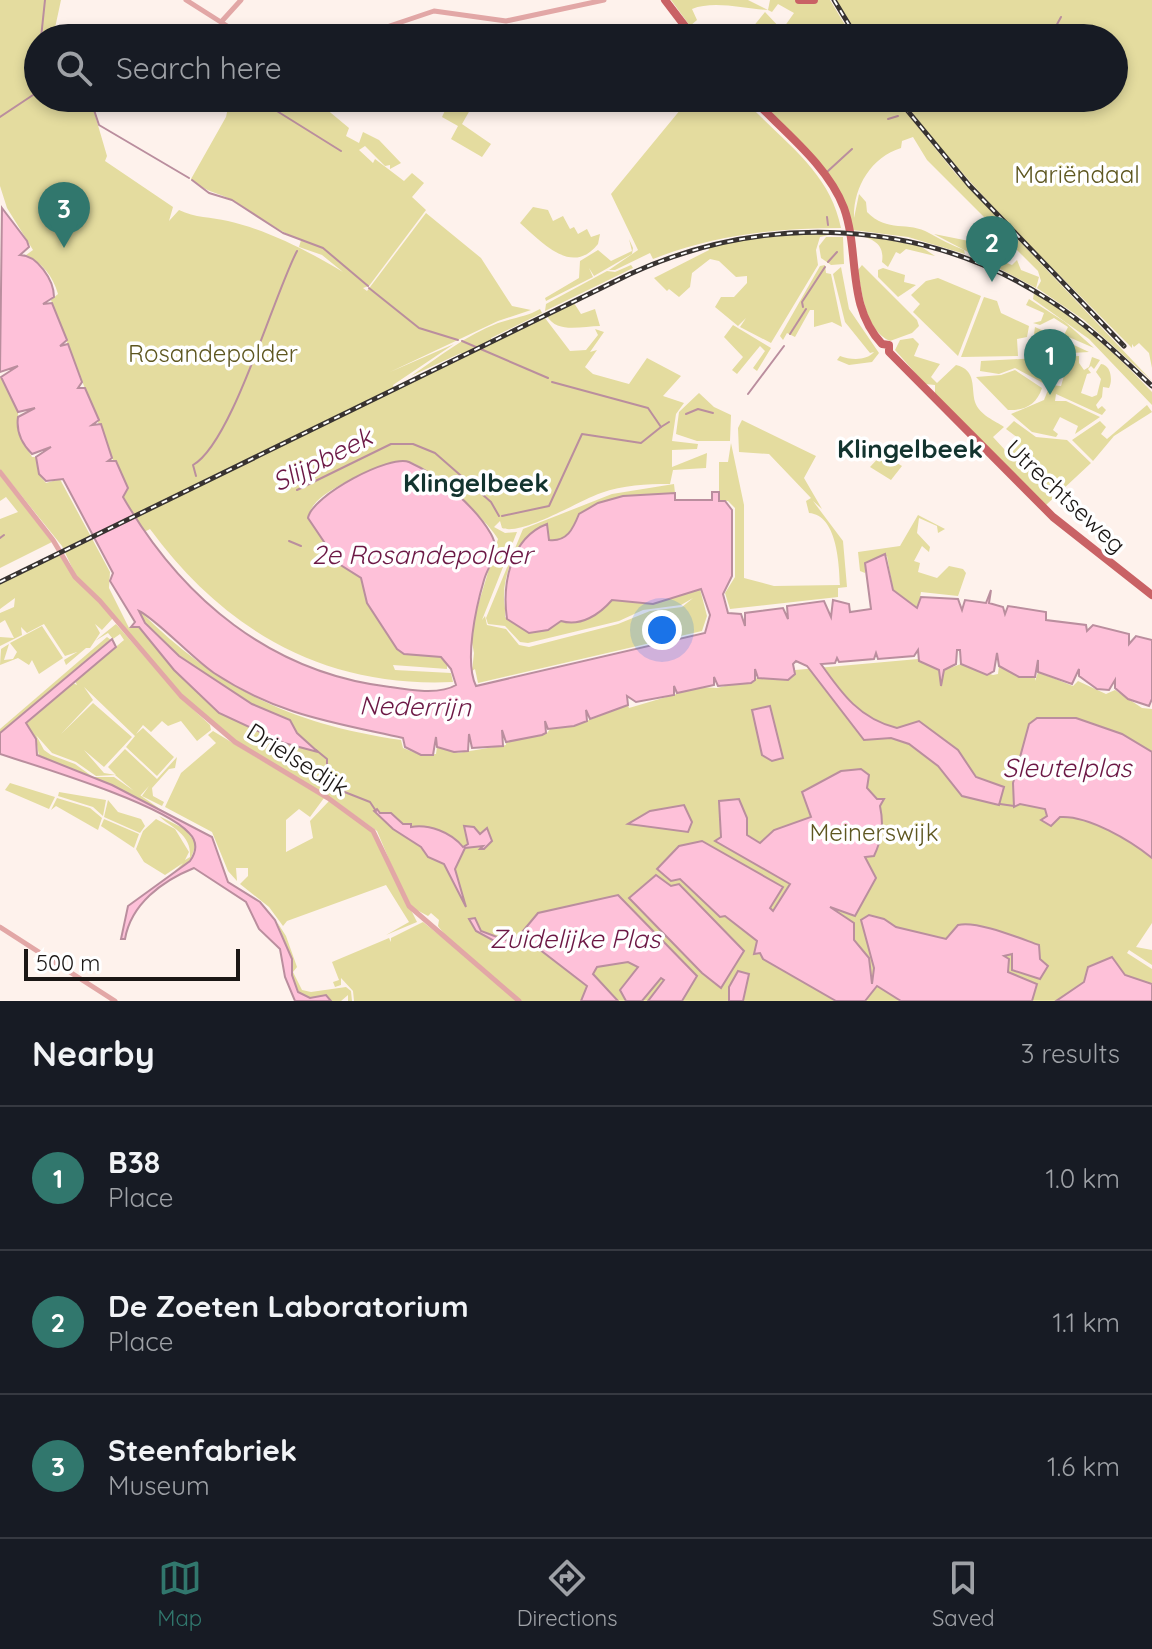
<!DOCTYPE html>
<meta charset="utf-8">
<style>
:root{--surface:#171b24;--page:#20242c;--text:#f1f3f6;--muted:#9ea1a6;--line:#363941;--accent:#31776d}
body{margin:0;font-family:Quicksand,sans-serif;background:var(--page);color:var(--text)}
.scale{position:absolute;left:24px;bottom:20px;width:216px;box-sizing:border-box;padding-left:8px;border:4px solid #1b1715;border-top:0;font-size:22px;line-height:28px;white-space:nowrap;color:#1b1715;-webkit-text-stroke:6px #fff;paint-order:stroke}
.you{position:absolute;left:662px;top:630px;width:28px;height:28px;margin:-20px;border:6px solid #fff;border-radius:50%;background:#1a73e8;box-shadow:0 0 0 12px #1a73e833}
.badge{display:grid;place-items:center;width:52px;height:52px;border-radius:50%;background:var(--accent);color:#fff;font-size:26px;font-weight:700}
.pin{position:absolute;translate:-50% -66px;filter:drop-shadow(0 2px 4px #0008)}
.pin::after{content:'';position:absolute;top:42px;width:28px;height:24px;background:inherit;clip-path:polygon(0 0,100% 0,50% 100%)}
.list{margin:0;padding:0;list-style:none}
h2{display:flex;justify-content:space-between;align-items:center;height:104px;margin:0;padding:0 32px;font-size:34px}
h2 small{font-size:26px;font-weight:400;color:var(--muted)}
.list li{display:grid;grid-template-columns:52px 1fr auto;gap:24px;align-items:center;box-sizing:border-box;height:144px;padding:0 32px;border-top:2px solid var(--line)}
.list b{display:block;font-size:30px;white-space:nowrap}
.list p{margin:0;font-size:26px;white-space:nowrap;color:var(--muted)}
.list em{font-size:26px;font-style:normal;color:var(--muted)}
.icon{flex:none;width:44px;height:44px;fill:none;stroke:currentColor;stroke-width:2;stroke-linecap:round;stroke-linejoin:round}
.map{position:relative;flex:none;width:1152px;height:1001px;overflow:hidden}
.search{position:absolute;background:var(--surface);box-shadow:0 4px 12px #0003;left:24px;right:24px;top:24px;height:88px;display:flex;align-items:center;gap:20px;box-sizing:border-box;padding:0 28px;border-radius:44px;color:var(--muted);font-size:30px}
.sheet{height:536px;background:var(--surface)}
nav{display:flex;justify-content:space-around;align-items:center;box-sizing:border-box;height:112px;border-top:2px solid var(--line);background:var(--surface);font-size:22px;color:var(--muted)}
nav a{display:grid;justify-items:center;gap:4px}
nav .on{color:var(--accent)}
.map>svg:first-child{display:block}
.green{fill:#e4dc9f}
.water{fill:#fec1d9;stroke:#ba8e9e;stroke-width:2}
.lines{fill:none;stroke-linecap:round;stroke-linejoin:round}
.stream{stroke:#ba8e9e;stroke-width:2}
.minor{stroke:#e2a7a6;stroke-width:5}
.major{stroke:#c96265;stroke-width:8}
.rail-casing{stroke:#383331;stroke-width:5}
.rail{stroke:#fff;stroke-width:2;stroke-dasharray:6;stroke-linecap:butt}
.labels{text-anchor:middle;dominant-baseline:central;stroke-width:7;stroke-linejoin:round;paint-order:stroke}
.park-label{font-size:24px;fill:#5e5720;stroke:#fff}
.street-label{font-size:24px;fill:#1b1715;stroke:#fff}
.neighbourhood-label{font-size:26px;font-weight:bold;fill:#13342f;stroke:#fff}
.water-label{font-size:26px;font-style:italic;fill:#6c1845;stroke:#fff}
</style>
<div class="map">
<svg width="1152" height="1001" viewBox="0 0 1152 1001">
<rect width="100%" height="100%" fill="#fef2ec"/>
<!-- green -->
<g class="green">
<path d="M 0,0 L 61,0 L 55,28 L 65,38 L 38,38 L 38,98 L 90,98 L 107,156 L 105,161 L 173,207 L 169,221 L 179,210 C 195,218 211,217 228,221 C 268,230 310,252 343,272 L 322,255 L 299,247 L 301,240 C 275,230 254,212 230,199 C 215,192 204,191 191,179 L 226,117 L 230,98 L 313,98 L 349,128 L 346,136 L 359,143 L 363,132 L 379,140 L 401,163 L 390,169 L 390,165 L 385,166 L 365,146 L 359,150 L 373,163 L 375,159 L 404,181 L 412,173 L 424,183 L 412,197 L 426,210 L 369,286 L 363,288 L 367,291 L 426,213 L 481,258 L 512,306 L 531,310 L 498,321 L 390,372 L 454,344 L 393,385 L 395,391 L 463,357 L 461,353 L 411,376 C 439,357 466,335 498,323 C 512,318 526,317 540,309 L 542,313 L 491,338 L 492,342 L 545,318 L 570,351 L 586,350 L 598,335 L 595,329 L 604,332 L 590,352 L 597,350 L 585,367 L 593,374 L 629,384 L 647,358 L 681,376 L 663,396 L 684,403 L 676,414 L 672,441 L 698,444 L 697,449 L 672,450 L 672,467 L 707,453 L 706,468 L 673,470 L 670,484 C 646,484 623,485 601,493 C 578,501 522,536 502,528 L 500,521 L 494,527 L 505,533 L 517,532 L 482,620 L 485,616 L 487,625 L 506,629 L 519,645 L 529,647 L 618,624 L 650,611 L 682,607 L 693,598 L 681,605 L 643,610 L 619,621 L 528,643 L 520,642 L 505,626 L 488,624 L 486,618 L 523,529 L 612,494 L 674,484 L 675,493 C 645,497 616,493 589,508 C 571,518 574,542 549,540 L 547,524 C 521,534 503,569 504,598 C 504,604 506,610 505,617 L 529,633 L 548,630 L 561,621 C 581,627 599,613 612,600 L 653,604 L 700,589 L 707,616 L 702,631 L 478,683 L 475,669 L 472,671 L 474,653 L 470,632 L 498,539 C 487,520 426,462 405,461 C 384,461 360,475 342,484 C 328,492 311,501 308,518 L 339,564 L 361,578 L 367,603 L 397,649 L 404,654 L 441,657 L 447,665 L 447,669 L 393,665 L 395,670 L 451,673 L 453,682 C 324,688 225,631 150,529 L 144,532 L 123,496 L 127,486 L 112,458 L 54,309 L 51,300 L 58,294 C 53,276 42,263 26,255 L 33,250 L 7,208 L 0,186 Z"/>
<path d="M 671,0 L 748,0 L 768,10 C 745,9 714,0 692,9 L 697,20 L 690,26 Z"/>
<path d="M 770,0 L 830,0 L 853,38 L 744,38 L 765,12 L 782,30 L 794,13 L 778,4 L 772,12 L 768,10 Z"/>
<path d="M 836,0 L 1152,0 L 1152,368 L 1149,353 L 1139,343 L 1134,347 L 1132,344 L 1132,348 C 1052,267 969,189 901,98 L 1114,98 L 1114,38 L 859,38 Z"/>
<path d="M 690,98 L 742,98 C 786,144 830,172 841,228 C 776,228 714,235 653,259 L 650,253 L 615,270 L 609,270 L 638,250 L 611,194 Z"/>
<path d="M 759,98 L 895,98 L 955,173 L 1152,381 L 1084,320 L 1037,288 L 1041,281 L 1038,271 L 927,160 L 913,137 L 902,141 L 901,148 C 871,157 853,188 854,218 L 859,194 L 866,202 L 867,212 C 887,233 909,221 929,233 C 940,239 951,245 964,250 L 965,254 L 908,237 L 853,230 C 843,170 789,144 759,98 Z"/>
<path d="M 449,102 L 470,110 L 462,124 L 491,144 L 482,157 L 451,139 L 458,126 L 442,117 Z"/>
<path d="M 533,207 L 548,210 L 553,221 L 563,216 L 570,229 L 574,227 L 578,234 L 587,229 L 591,237 L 600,234 L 598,244 C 572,277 542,242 520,223 Z"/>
<path d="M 837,233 L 820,237 L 816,250 L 818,265 L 771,343 L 740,327 L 746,318 L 738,326 L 715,307 L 721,297 L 734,297 L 747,283 L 747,276 L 736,277 L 719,261 L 710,259 L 692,273 L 690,287 L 679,297 L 669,289 L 667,291 L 654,278 L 709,250 L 708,247 C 750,237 794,231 837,233 Z"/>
<path d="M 856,234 L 920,246 L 935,256 L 906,249 L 900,254 L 896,252 L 888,267 L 882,262 C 885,242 871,239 856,234 Z"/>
<path d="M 934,234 L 969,241 C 984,258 992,257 1012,265 L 1017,260 L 1021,270 L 1039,277 L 1036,288 Z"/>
<path d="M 826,237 L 843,237 L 844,264 L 831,265 L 821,258 L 819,246 Z"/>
<path d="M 629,239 L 633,248 L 632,254 L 594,276 L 589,268 L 593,277 L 546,301 L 545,298 L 579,278 L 580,261 L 598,250 L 611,261 L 632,251 Z"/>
<path d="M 631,265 L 633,268 L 545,311 L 546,304 L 607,271 L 615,272 Z"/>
<path d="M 825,265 L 826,273 L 831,274 L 842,327 L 832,322 L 814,327 L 814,310 L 810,310 L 795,337 L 787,333 L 783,340 L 780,336 L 820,266 Z"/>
<path d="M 862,265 L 917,320 L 919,326 L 912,333 L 890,341 C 865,330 862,293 858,270 Z"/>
<path d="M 841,267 L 849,309 L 879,353 L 872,362 L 849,365 L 837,360 L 840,356 C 851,360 866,361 874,352 L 870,353 L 845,322 L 833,274 Z"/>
<path d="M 883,268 L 905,275 L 904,282 L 916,285 L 898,297 L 878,277 L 878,270 Z"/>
<path d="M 938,278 L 981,296 L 958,356 L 913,312 L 920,304 L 911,295 L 926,281 Z"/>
<path d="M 1034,293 C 1079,320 1116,354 1152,392 L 1152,405 L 1089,339 L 1033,299 Z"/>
<path d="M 984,297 L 997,301 L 1001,313 L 1029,326 L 1027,337 L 1017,339 L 1018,356 L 961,357 Z"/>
<path d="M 1029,299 L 1065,322 L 1094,348 L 1064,335 L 1068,327 L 1054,318 L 1040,325 L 1033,323 L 1041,321 L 1044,313 L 1026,305 Z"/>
<path d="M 574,303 L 581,314 L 595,309 L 600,326 C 582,326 557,334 547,316 Z"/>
<path d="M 733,325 L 771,348 L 757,371 L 753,368 L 765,351 L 760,346 L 737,374 L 732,370 L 743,357 L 724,337 Z"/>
<path d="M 1035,327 L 1089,352 L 1037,355 L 1050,349 L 1046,334 L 1034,334 Z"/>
<path d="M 913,338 L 919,344 L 914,356 L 940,364 L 931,377 L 937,383 L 956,365 C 977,370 971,388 975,402 C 979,415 996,421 1004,427 L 993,437 L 1005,450 L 1018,438 L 1006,429 L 1014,421 L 1036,437 L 1067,440 L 1091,463 L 1046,505 L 935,394 L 935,385 L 925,384 L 895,350 L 900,340 Z"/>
<path d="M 1079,356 L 1079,363 L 1084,370 L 1089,367 L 1092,357 L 1100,360 L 1094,369 L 1091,366 L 1088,369 L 1091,373 L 1087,374 L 1081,393 L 1092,397 L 1097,395 L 1101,379 L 1096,372 L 1101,364 C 1111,365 1113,380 1109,388 L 1103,387 L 1102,397 L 1096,405 L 1098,409 L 1102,406 L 1106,410 L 1102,415 L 1056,394 L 1055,401 L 1066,401 L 1100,417 L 1075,434 L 1078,426 L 1060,417 L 1053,430 L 1058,434 L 1056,437 L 1032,432 L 1011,414 L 1044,400 L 1050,385 L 1061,386 L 1068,362 L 1051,359 L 1045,384 L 1015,368 L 999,374 L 980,371 L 981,361 Z"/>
<path d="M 1015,370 L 1042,388 C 1037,404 1025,411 1008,410 L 976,377 L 1001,375 Z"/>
<path d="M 0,377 L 18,412 L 19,435 L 32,457 L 36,457 L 40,476 L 46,483 L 60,479 L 62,483 L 110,572 L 109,588 L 129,628 L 138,626 L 141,612 C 219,690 293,724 401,740 L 403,748 L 421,755 L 436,754 L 437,747 L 458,753 L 506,745 L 506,742 L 547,733 L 551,728 L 576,725 L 628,705 L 629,708 L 700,687 L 717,688 L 758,678 L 790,679 L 795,670 L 918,659 L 944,670 L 961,664 L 993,675 L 998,674 L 999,666 L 1014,674 L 1035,677 L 1035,681 L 1038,672 L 1073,686 L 1078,681 L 1106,694 L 1115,690 L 1142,708 L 1152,709 L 1152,923 L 1136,947 L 1152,950 L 1152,965 L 1129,950 L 1127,953 L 1152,969 L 1152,1001 L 521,1001 L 451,943 L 438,926 L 439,920 L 431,913 L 428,916 L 413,908 L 404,895 L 377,831 L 328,796 L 239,743 L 190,703 L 76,576 L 62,546 L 0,469 Z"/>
<path d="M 699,393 L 714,407 L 731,415 L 730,441 L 697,441 L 676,434 L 679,412 Z"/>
<path d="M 1147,405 L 1152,412 L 1114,436 L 1093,461 L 1072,440 L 1100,421 L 1106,427 L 1101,434 L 1107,439 Z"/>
<path d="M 742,420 L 816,456 L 804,478 L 822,509 L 813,501 L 843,541 L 847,587 L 838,588 L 838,597 L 730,609 L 725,593 L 735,577 L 735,508 L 728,501 L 719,501 L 719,462 L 728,462 L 731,443 L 744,505 L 744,578 L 774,586 L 840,585 C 839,563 837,515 809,513 L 806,501 L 811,498 L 769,454 L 739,452 L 738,428 Z"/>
<path d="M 882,454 L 902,466 L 891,480 L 870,467 Z"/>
<path d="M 0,475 L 52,542 L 0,568 L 0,519 L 18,512 L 6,497 L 0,501 Z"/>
<path d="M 918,515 L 945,529 L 938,533 L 937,526 L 919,518 L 917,533 L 930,547 L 929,552 L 922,546 L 914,561 L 920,563 L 918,572 L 937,578 L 949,566 L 963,569 L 966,573 L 958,596 L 921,592 L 918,608 L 893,590 L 887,556 L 865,563 L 865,573 L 860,571 L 858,552 L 900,546 Z"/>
<path d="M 60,554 L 67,567 L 113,618 L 102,630 L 95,624 L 100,633 L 90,648 L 86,648 L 66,665 L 64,660 L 77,652 L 65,656 L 44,624 L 27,633 L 21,627 L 22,635 L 0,646 L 0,637 L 14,638 L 5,620 L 0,623 L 0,613 L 14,607 L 15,598 L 0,609 L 0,584 Z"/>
<path d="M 116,624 L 182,699 L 210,725 L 211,730 L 197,741 L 181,721 L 168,726 L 162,721 L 151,732 L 143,725 L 136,734 L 143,728 L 174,757 L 157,776 L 126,747 L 135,736 L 84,687 L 93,700 L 61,734 L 93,703 L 132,737 L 104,767 L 84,750 L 104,773 L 116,775 L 108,767 L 125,749 L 157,779 L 177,757 L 175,768 L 169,769 L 152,788 L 153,796 L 164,802 L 162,806 L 142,796 L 149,786 L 140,796 L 115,775 L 96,776 L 76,762 L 52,753 L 36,735 L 44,750 L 51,755 L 75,764 L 93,777 L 114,777 L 160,809 L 39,756 L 36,739 L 26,724 L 73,683 L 77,685 L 75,681 L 124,640 L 120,634 L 113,639 L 108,633 L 95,641 Z"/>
<path d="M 42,626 L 63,658 L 39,674 L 32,660 L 29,665 L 18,658 L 0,665 L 1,649 L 9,644 L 4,660 L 13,659 L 17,652 L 10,643 Z"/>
<path d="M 107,637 L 111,640 L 106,645 L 0,733 L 0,729 Z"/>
<path d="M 213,731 L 324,798 L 310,817 L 299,809 L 286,820 L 286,852 L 313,838 L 310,821 L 329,801 L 371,830 L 417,922 L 386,935 L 409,922 L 386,885 L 287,921 L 283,926 L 269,907 L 240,884 L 248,876 L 248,868 L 236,868 L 237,881 L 228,871 L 212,832 L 165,807 L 181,773 L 216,743 L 208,735 Z"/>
<path d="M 10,783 L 55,797 L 49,809 L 5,790 Z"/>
<path d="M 59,792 L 106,800 L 103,816 L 93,807 L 58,796 Z"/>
<path d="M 57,798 L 90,808 L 102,818 L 98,830 L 56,806 L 51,810 Z"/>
<path d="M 108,800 L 118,812 L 141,819 L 145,826 L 140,833 L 104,817 Z"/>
<path d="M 159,816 L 185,829 L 196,844 L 190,861 L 172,874 L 183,863 L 165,875 L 144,862 L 136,849 L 143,831 L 156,819 L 175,829 L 189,852 L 185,860 L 190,857 C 192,834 170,827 159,816 Z"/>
<path d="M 104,819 L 139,834 L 134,848 L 101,826 Z"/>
<path d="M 277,922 L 286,936 L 297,967 L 293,972 L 302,990 L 311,992 L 346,987 L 351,991 L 352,1001 L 348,1001 L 348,995 L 341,1001 L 331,1001 L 326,995 L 310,998 L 299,993 L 292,975 L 292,959 Z"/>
<path d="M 423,922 L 508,990 L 517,1001 L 354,1001 L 353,991 L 341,978 L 341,985 L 335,987 L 333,982 L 339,980 L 332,962 L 389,938 L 391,942 L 391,938 Z"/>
</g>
<!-- water -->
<g class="water">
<path d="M 2,208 L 27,241 L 29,247 L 20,255 C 37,255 54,280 54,297 L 43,304 L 52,303 L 67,340 L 60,346 L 68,344 L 82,382 L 78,388 L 85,388 L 99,420 L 92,425 L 101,424 L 112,458 L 108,461 L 116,461 L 128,488 L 123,497 C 182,599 271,673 390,687 C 409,690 440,695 456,685 L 451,669 L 441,657 L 404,654 L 397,649 L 367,603 L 361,578 L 339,564 L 308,518 C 312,495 391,454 409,462 C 438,475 475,506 491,534 C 502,554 489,562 484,580 C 476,607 464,661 476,686 L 705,633 L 710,615 L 701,589 L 653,604 L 612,600 C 600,614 581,627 561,621 L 548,630 L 529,633 L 507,619 C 502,585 510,538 547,524 L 549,540 C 567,542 573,529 579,514 L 598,503 L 623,496 L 675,493 L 675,500 L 712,500 L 712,492 L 719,492 L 719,501 L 725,501 L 732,510 L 732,576 L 723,594 L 728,613 L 741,614 L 745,626 L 745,613 L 783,608 L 788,619 L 787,606 L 824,601 L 831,617 L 833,600 L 849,604 L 850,612 L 871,609 L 865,563 L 885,554 L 893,590 L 917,608 L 921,597 L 958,599 L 962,610 L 965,600 L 986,603 L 991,590 L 989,603 L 1003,607 L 1005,614 L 1008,606 L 1046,612 L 1046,620 L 1086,625 L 1087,631 L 1093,625 L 1129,634 L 1129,644 L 1136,636 L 1152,640 L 1152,699 L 1149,706 L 1128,699 L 1115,688 L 1115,680 L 1109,690 L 1097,689 L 1079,676 L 1079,669 L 1072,684 L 1038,672 L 1038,660 L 1035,677 L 1019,677 L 999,666 L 997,653 L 994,671 L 987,675 L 961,664 L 960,650 L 957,650 L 956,664 L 944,670 L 941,686 L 939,670 L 919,661 L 918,650 L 914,656 L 878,659 L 876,653 L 874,659 L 839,662 L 837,658 L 835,663 L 821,664 C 842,694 860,719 897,728 L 919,721 L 958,750 L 976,777 L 1004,787 L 999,805 L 962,796 L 938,766 L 909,744 L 891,738 L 864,740 L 807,666 L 796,661 L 793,664 L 795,674 L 788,680 L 758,678 L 755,669 L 755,680 L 751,683 L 718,686 L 714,677 L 714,685 L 677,693 L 674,686 L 674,695 L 636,702 L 627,696 L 628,705 L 590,719 L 586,710 L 587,721 L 574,726 L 548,729 L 545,721 L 546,733 L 542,735 L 506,742 L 502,730 L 503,746 L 472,748 L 469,734 L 468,751 L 454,752 L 437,747 L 436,737 L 433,755 L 421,755 L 405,747 L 403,738 C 331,722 278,715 214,673 C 193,659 155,618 139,611 L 145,623 L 179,656 L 252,704 L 290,720 L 297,733 L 318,752 L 284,743 L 219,713 L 174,670 L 139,627 L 131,627 L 135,622 L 110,581 L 113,573 L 63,479 L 46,481 L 39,474 L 36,457 L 51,447 L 32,454 C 21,443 16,431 18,417 L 35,408 L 18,412 L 1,377 L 18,366 L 0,372 Z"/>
<path d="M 112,639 L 116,647 L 26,723 L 36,739 L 37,755 L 112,785 L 212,837 L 228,882 L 260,902 L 275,920 L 292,959 L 292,975 L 298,992 L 310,998 L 326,995 L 331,1001 L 295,1001 L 285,977 L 280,949 L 259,929 L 246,902 L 194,868 C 162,881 131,904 125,939 L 121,939 L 128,906 L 190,861 C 197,851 198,842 189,833 C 163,804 40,767 0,754 L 0,733 Z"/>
<path d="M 770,706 L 783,758 L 772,761 L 762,755 L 752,710 Z"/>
<path d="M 1076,718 L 1122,734 L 1152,752 L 1152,858 C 1131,841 1088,815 1060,817 L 1051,826 L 1041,820 L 1047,816 L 1045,809 L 1020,804 L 1014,807 L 1013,783 L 1029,724 L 1037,718 Z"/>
<path d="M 861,769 L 869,775 L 867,788 L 877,799 L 884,799 L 880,806 C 884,825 882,839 874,856 L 865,857 L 876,878 L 855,916 L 830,907 L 854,923 L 854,940 L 869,958 L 872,984 L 874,968 L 861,920 L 869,915 L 884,919 L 896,927 L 946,939 L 958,925 C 976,920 1019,938 1039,945 L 1040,959 L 1048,966 L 1040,979 L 1012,970 L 1012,954 L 1004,956 L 1009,959 L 1008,972 L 1037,984 L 1032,1001 L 901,1001 L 877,986 L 865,1001 L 836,1001 L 763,959 L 760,953 L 754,954 L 757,941 L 725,916 L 720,917 L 680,879 L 671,881 L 657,869 L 679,846 L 702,841 L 783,887 L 770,908 L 773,911 L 790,884 L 715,841 L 721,837 L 719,801 L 739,799 L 747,818 L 747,835 L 760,843 L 774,830 L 811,817 L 802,792 L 841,771 Z"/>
<path d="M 684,805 L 692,822 L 688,832 L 628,824 L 650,811 Z"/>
<path d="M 377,809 L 380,813 L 391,813 L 403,824 L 411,824 L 411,827 C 429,824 451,832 463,847 L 468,844 L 464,826 L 474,827 L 480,834 L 487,828 L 492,841 L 484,849 L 480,849 L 483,846 L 465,848 L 455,869 L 466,907 L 444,864 L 428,857 L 421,847 L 393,829 L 374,811 Z"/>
<path d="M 656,875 L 671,886 L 679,884 L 744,951 L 721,988 L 702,973 L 629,898 Z"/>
<path d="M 618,895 L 697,976 L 682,1001 L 648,1001 L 664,980 L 661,978 L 642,1001 L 626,1001 L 620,990 L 638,967 L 628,962 L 597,967 L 593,974 L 618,1001 L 581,1001 L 587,986 L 522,936 L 513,947 L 507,948 L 476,931 L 469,919 L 475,918 L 481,931 L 513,943 L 538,913 Z"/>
<path d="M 1112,957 L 1125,975 L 1152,984 L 1152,1001 L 1056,1001 L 1084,982 L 1088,967 Z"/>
<path d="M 738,971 L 749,974 L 743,1001 L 729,1001 L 729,987 Z"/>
</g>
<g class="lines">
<!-- stream -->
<g class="stream">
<path d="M 51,28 L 54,31"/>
<path d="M 58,35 L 61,38"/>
<path d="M 41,38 L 45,0"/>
<path d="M 1042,38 L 1055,28 L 1061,17"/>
<path d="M 38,53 L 38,85"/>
<path d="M 90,98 L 99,125 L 189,178"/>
<path d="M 220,98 L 226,100"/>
<path d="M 911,100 L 913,98"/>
<path d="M 231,101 L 264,103 L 341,151"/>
<path d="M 0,117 L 33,95"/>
<path d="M 888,119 L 898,116"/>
<path d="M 828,171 L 852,149"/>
<path d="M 192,180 L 209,193 L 232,200 L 283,233 L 323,248 L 368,286"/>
<path d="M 827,217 L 828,225"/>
<path d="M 828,262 L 837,252"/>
<path d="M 369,288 L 419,328 L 458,340"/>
<path d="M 803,307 L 802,302 L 825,267"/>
<path d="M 790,334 L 806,309"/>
<path d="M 462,341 L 548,378"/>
<path d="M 552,382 L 648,408 L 661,427 L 669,422"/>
<path d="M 748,394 L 784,346"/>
<path d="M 686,414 L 698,409 L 713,413"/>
<path d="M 196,476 L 193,465 C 232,443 273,297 297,251"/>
<path d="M 297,490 L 391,444 L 413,444 L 435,453 L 491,502 L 499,516"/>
<path d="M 502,516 L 549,506 L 582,434 L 641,443 L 661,427"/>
<path d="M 0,538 L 4,535"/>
<path d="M 289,541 L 301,546"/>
<path d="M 316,750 L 327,759 L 327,775 L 342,791 L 370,802 L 376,811"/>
<path d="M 1000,804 L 1014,806"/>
</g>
<!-- minor -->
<g class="minor">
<path d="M 186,0 L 246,38"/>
<path d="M 222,21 L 241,0"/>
<path d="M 354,38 L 434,11 L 506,21 L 604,0"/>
<path d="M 0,472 L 53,540 L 75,577 L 100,601 L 181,696 L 235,742 L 328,798 L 373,831 L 409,906 L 519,1001"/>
<path d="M 0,927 L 115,1001"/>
</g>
<!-- major -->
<g class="major">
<path d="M 665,0 L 694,38"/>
<path d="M 799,0 L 814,0"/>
<path d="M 752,98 C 782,130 828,165 844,208 C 860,253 846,306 882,344 L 889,345 L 889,352 L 1053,517 L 1152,595"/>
</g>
<defs>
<g id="rail">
<path d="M 834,0 L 857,38"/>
<path d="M 897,98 L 969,185 L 1124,346"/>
<path d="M 0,582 L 630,274 C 765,212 923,218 1049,300 C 1087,324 1119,355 1152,386"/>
</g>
</defs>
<!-- rail casing -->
<use href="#rail" class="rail-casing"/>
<!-- rail -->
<use href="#rail" class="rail"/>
</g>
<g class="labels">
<!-- park labels -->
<g class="park-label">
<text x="1077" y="174">Mariëndaal</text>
<text x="213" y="353">Rosandepolder</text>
<text x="874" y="832">Meinerswijk</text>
</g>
<!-- street labels -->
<g class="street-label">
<text transform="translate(1066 496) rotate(43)">Utrechtseweg</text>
<text transform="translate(298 759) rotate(32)">Drielsedijk</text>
</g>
<!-- neighbourhood labels -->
<g class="neighbourhood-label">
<text x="910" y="448">Klingelbeek</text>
<text x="476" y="482">Klingelbeek</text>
</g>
<!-- water labels -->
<g class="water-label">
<text transform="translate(322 459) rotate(-27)">Slijpbeek</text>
<text x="422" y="554">2e Rosandepolder</text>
<text transform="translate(415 706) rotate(1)">Nederrijn</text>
<text x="1067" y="767">Sleutelplas</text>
<text x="575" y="938">Zuidelijke Plas</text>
</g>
</g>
</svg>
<div class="scale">500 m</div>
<div class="you"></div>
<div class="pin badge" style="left:1050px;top:395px">1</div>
<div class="pin badge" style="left:992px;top:282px">2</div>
<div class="pin badge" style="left:64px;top:248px">3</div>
<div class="search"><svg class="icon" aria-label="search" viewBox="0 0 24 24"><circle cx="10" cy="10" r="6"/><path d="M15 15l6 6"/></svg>Search here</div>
</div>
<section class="sheet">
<h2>Nearby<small>3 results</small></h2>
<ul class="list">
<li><span class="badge">1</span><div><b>B38</b><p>Place</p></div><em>1.0 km</em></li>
<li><span class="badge">2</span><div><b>De Zoeten Laboratorium</b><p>Place</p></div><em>1.1 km</em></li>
<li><span class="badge">3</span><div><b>Steenfabriek</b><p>Museum</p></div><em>1.6 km</em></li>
</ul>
</section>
<nav>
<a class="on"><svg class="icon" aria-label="map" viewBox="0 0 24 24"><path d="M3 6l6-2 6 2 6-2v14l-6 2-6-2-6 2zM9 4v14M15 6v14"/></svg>Map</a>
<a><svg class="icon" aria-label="directions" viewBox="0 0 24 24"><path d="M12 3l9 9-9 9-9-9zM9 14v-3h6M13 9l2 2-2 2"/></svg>Directions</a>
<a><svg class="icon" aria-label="saved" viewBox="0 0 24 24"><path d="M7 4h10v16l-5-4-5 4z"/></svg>Saved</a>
</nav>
